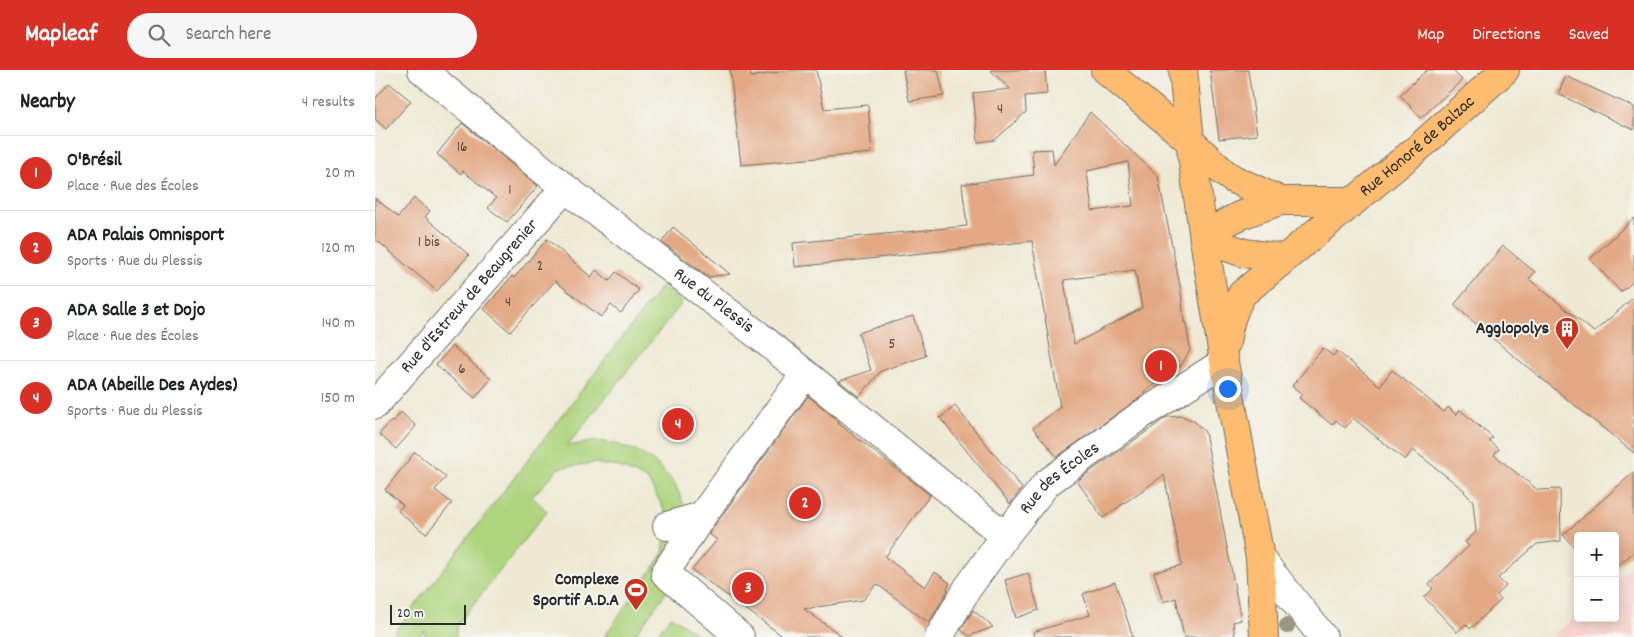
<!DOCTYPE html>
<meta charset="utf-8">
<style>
:root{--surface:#fff;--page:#f6f6f6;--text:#202124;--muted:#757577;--line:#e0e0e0;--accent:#d93025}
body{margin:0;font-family:Dekko,sans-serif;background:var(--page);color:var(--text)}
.controls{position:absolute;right:15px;bottom:15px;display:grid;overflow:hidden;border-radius:5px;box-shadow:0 2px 12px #0003}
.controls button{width:45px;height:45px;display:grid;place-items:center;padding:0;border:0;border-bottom:1px solid var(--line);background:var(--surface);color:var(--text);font:25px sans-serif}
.scale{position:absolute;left:15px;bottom:12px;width:76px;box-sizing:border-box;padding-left:5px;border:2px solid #2b2b2b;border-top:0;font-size:14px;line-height:18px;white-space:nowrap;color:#2b2b2b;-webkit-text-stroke:4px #f6f6f2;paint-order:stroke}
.you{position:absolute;left:852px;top:318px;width:18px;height:18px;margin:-12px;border:4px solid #fff;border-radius:50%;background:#1a73e8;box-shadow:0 0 0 8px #1a73e833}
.badge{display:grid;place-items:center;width:32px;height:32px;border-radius:50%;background:var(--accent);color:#fff;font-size:16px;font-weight:700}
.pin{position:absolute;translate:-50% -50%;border:2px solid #fff;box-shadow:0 1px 5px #0006}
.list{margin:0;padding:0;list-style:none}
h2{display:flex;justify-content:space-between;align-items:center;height:65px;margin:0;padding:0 20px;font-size:21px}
h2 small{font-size:16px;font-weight:400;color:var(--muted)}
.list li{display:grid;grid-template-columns:32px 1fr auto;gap:15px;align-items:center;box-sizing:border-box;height:75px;padding:0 20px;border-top:1px solid var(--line)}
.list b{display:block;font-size:19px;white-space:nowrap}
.list p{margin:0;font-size:16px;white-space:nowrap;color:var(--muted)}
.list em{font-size:16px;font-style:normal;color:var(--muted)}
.icon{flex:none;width:28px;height:28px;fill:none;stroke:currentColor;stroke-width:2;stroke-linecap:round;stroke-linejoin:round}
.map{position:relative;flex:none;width:1259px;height:567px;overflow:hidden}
header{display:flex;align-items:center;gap:30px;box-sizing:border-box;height:70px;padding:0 25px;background:var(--accent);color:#fff}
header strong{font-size:24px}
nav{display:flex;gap:28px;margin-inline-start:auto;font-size:18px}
.search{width:350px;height:45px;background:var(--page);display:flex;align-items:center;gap:12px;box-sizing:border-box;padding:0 18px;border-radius:28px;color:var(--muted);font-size:19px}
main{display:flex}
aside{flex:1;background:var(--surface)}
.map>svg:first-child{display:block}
.built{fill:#f7d0ca}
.green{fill:#aed47e;stroke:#6c8054}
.building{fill:#e3a884;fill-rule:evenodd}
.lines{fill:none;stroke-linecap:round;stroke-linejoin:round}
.minor-casing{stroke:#706e66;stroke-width:30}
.major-casing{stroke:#706e66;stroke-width:30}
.minor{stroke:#fff;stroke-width:28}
.major{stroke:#febc70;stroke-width:28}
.tree{fill:#959883}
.labels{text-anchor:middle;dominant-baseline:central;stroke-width:4;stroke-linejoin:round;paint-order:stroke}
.number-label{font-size:15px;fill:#594a41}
.street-label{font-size:18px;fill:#2b2b2b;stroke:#f6f6f2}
.poi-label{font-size:18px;font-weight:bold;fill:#2b2b2b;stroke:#f6f6f2;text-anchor:end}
</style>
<header>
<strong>Mapleaf</strong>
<div class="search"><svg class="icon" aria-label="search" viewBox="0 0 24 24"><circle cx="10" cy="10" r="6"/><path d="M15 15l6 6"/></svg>Search here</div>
<nav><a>Map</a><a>Directions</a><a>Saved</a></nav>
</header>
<main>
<aside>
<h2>Nearby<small>4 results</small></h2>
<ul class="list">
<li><span class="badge">1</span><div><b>O'Brésil</b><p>Place · Rue des Écoles</p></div><em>20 m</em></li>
<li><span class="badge">2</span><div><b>ADA Palais Omnisport</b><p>Sports · Rue du Plessis</p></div><em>120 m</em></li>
<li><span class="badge">3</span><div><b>ADA Salle 3 et Dojo</b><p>Place · Rue des Écoles</p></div><em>140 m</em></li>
<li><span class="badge">4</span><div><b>ADA (Abeille Des Aydes)</b><p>Sports · Rue du Plessis</p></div><em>150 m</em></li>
</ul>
</aside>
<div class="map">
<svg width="1259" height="567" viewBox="0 0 1259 567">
<rect width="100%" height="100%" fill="#f6f6f2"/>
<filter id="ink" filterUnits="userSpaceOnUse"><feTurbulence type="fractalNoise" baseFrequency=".02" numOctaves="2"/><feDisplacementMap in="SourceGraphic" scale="10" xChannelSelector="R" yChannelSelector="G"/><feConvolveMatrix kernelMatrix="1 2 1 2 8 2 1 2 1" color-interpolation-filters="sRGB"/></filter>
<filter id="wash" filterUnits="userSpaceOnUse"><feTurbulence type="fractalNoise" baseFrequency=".0096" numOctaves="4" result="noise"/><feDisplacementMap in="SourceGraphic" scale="20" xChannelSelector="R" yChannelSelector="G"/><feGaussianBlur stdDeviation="1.12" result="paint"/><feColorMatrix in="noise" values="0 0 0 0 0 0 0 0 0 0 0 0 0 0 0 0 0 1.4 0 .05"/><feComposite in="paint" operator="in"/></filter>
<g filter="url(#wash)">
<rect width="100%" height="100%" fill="#efe9d4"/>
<!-- built -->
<path class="built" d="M 1259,494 L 1259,567 L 1176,567 L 1203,544 L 1203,548 L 1240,548 L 1240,511 Z"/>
<!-- green -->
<g class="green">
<path d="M 287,216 L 307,232 L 304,237 L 192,376 L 222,371 L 238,373 L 264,382 L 282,394 L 300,414 L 312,442 L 299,512 L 258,567 L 229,567 L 288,484 L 293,446 L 272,409 L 244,397 L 219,393 L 184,398 L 157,427 L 172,441 L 82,555 L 81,567 L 50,567 L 50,560 L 44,567 L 16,567 Z"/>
<path d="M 296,546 L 326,567 L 280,567 Z"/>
</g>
<g id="blocks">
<!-- building -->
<g class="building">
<path d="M 355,0 L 375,0 L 376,7 L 415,0 L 441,0 L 449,39 L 493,35 L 497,83 L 366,95 Z"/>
<path d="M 528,0 L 563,0 L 569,26 L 534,31 Z"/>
<path d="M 615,0 L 670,0 L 672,24 L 650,26 L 651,42 L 620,70 L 603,72 L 598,23 L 635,19 Z"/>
<path d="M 835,0 L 873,0 L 882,65 L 844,69 Z"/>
<path d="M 1052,0 L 1077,0 L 1087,10 L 1046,48 L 1025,25 Z"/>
<path d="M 1191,6 L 1259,37 L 1259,60 L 1183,24 Z"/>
<path d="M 14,13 L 36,31 L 11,59 L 0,49 L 0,29 Z"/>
<path d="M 715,42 L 783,106 L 806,221 L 809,253 L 811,253 L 815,280 L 806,296 L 769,322 L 770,324 L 682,387 L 658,358 L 685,337 L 657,171 L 420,197 L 418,173 L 592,156 L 587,114 L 659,105 L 657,80 L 677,79 L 679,95 ZM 753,92 L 758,136 L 717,141 L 712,101 ZM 760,200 L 767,238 L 699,274 L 689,210 Z"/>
<path d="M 87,53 L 163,116 L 132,152 L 113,138 L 121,128 L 88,101 L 86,104 L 62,84 Z"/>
<path d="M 0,128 L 23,147 L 39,128 L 55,141 L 50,147 L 94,185 L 62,221 L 0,169 Z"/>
<path d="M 1259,148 L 1259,211 L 1246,222 L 1215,189 Z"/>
<path d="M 298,157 L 355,204 L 333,207 L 287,172 Z"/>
<path d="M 172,169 L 216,207 L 221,200 L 234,211 L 241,202 L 264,220 L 246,243 L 236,235 L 226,247 L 180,211 L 135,262 L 109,239 L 137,206 L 139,208 Z"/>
<path d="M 1128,176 L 1160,202 L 1154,209 L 1219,262 L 1259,227 L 1259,383 L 1135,283 L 1079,235 Z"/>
<path d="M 538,246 L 551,286 L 506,301 L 484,327 L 464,311 L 496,300 L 483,263 Z"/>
<path d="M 77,276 L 116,309 L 100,328 L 61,295 Z"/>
<path d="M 948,278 L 958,286 L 962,281 L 1005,316 L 1017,300 L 1069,342 L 1073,337 L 1081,345 L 1085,340 L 1118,368 L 1114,371 L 1124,379 L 1119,385 L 1163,420 L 1185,419 L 1186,471 L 1162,474 L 1123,508 L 1131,516 L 1122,525 L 1126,530 L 1095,559 L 1091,554 L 1082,562 L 1049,527 L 1058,519 L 1054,514 L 1094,476 L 1090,472 L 1101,462 L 1098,431 L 1089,422 L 1090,421 L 1038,380 L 1030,390 L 978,348 L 970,358 L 961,350 L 957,355 L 924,328 L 927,324 L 917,316 Z"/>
<path d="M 433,326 L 464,351 L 463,353 L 555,425 L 510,487 L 550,517 L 560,502 L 575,513 L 572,519 L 573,520 L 554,553 L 502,514 L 488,530 L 429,539 L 468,567 L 409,567 L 317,500 L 342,470 L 334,464 L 340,455 Z"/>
<path d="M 580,336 L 647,418 L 635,434 L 565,348 Z"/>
<path d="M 26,342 L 41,356 L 21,379 L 4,364 L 16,351 L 18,352 Z"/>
<path d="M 807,346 L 819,351 L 830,362 L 866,550 L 858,552 L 860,567 L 809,567 L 801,528 L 788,532 L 779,502 L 807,495 L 789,405 L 728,448 L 702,411 L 792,347 Z"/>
<path d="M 40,382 L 71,407 L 60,420 L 77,433 L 51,464 L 23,441 L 28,435 L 10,420 Z"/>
<path d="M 1259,402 L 1259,482 L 1240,498 L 1240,466 L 1203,466 L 1203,481 L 1188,465 Z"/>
<path d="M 653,503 L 664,540 L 641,548 L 630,510 Z"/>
<path d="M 740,512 L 758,567 L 659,567 L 658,562 L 715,545 L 708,524 Z"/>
<path d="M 598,540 L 618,557 L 594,566 L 586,560 Z"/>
</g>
</g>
</g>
<g filter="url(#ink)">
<use href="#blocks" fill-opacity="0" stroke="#706e66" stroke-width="1"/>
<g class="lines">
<defs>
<g id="minor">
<path id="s1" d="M 47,0 L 190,118 L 383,265 L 630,466"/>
<path id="s2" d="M 0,335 L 190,118"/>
<path d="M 327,446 L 290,503 L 365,567"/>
<path d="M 292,456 L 327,446 L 430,304"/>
<path d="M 885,488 L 948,567"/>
<path id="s3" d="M 564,567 L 592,519 L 630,466 L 672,413 L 766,345 L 849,292"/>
</g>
<g id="major">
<path d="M 730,0 L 815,71 L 848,102 L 858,109 L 906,131 L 977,131"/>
<path d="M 808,0 L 815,71 L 829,169 L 849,292 L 885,488 L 889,567"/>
<path d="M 829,169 C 854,147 875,141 906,131"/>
<path d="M 829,169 L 869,183 L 908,188"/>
<path id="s4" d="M 851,273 C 853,255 858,240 867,224 L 1049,73 L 1130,0"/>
</g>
</defs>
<!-- minor casing -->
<use href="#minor" class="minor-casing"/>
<!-- major casing -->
<use href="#major" class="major-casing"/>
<!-- minor -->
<use href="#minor" class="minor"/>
<!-- major -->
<use href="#major" class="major"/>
</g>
<!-- trees -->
<circle class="tree" cx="912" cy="556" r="8"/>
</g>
<!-- icons -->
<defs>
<symbol id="building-pin" viewBox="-11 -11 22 30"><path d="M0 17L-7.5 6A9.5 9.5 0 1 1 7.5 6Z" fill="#c8321e" stroke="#f6f6f2"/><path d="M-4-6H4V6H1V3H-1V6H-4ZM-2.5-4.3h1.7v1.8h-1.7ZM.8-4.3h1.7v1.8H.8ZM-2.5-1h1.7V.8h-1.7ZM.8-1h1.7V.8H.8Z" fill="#fff"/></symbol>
<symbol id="stadium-pin" viewBox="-11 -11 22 30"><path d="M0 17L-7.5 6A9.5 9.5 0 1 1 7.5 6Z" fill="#c8321e" stroke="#f6f6f2"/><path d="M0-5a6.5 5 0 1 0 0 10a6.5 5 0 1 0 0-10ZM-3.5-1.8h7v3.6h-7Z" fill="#fff"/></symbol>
</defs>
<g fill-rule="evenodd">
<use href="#building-pin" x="1178" y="245" width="28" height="38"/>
<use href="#stadium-pin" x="247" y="506" width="28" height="38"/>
</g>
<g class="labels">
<!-- number labels -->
<g class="number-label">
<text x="625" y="40">4</text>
<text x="87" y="78">16</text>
<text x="135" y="121">1</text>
<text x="54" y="173">1 bis</text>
<text x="165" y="197">2</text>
<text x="133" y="233">4</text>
<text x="517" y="275">5</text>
<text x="87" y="300">6</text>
</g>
<!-- street labels -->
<g class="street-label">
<text stroke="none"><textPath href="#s4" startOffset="281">Rue Honoré de Balzac</textPath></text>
<text stroke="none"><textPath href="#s2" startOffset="144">Rue d'Estreux de Beaugrenier</textPath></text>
<text stroke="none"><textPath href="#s1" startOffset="372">Rue du Plessis</textPath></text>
<text stroke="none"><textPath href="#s3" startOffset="201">Rue des Écoles</textPath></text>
</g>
<!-- poi labels -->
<g class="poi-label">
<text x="1174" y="259">Agglopolys</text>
<text x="244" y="510">Complexe<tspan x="244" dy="21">Sportif A.D.A</tspan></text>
</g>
</g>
</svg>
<div class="controls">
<button>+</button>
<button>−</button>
</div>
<div class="scale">20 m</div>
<div class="you"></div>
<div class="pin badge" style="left:786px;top:296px">1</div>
<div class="pin badge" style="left:430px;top:433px">2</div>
<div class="pin badge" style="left:373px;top:518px">3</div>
<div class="pin badge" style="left:303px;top:354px">4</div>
</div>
</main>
